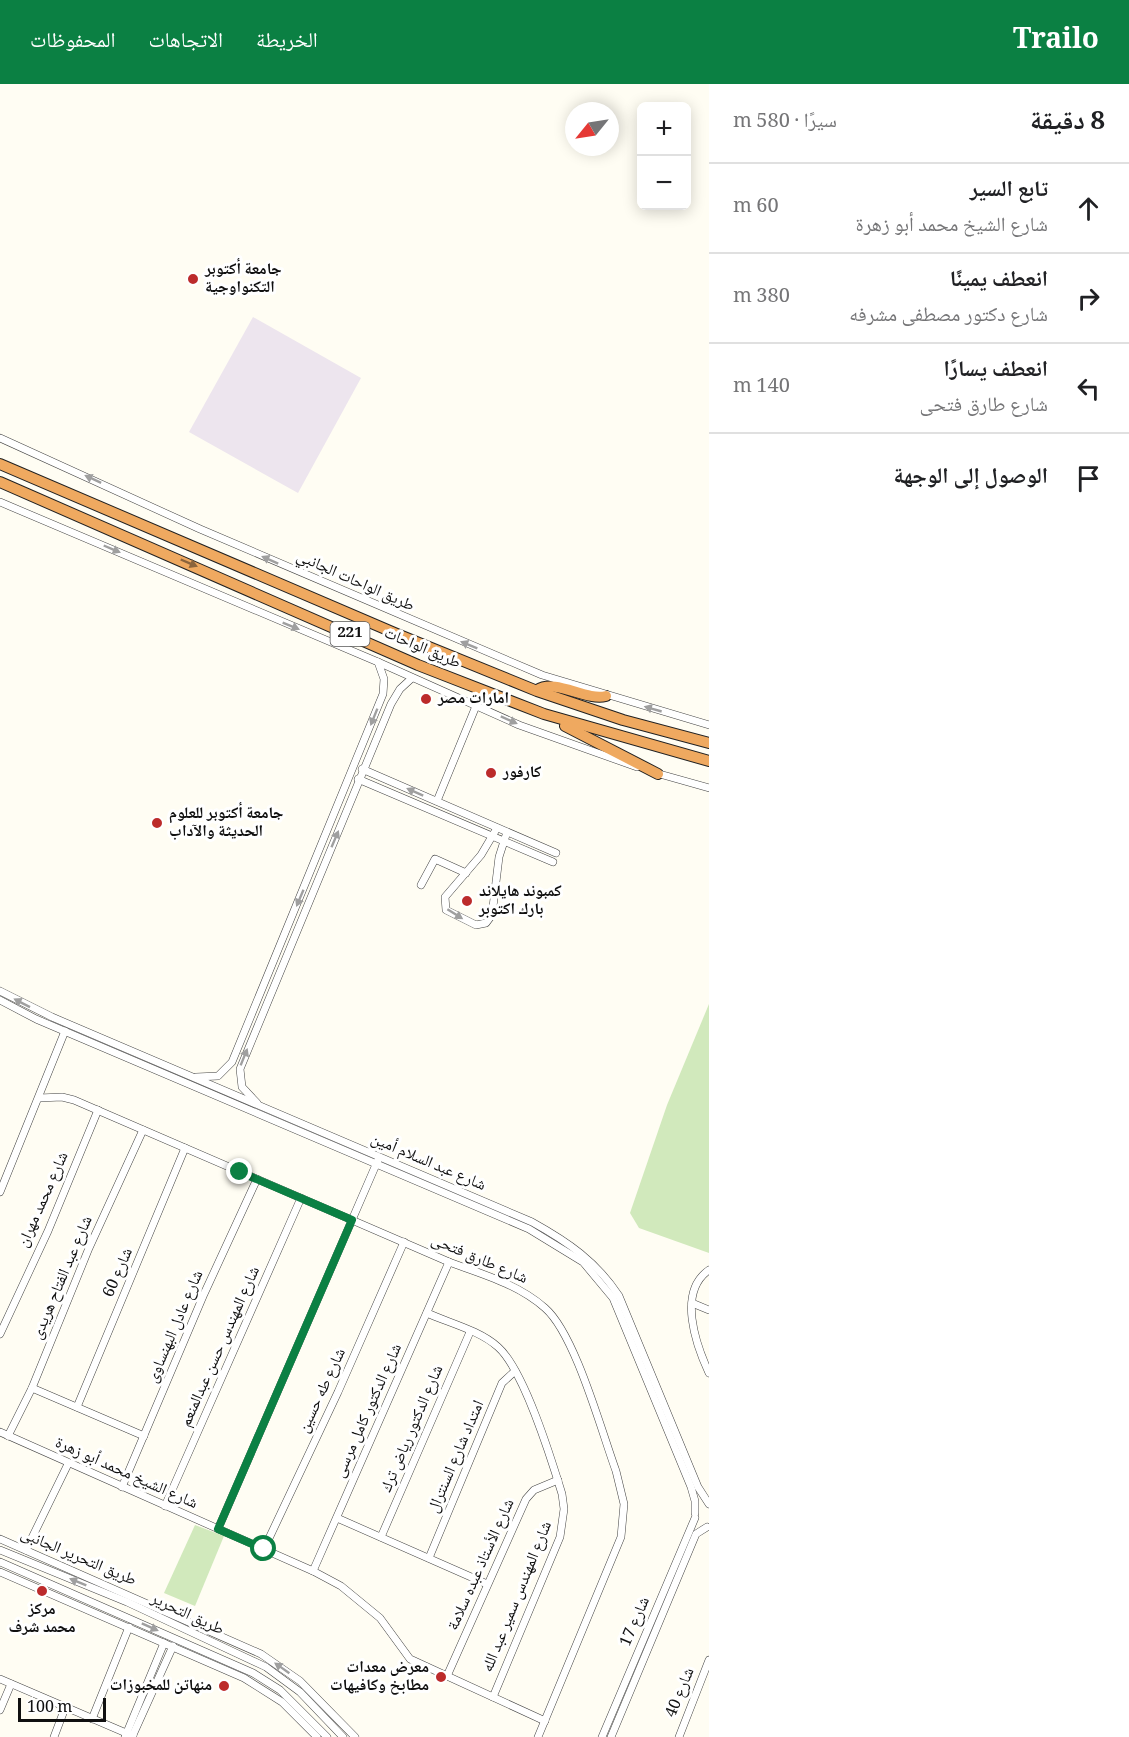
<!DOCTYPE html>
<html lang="ar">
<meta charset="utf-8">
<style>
:root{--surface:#fff;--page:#f6f6f6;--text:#202124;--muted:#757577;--line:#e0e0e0;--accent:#0b8043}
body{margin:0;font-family:Georgia,"Noto Naskh Arabic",serif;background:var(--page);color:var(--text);direction:rtl}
.controls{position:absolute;right:18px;top:18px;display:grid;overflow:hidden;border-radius:9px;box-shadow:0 3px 15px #0003}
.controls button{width:54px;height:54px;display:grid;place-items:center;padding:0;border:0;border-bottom:2px solid var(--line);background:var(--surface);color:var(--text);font:30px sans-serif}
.compass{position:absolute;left:565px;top:18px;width:54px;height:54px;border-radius:50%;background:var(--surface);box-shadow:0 3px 15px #0003;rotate:240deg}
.scale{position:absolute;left:18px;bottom:15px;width:88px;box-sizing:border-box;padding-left:6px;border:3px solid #101010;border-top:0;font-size:16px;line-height:21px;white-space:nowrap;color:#101010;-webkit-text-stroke:4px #fff;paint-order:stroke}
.stop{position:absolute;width:18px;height:18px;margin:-14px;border:4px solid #0b8043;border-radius:50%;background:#fff}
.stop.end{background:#0b8043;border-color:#fff;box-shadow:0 2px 6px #0008}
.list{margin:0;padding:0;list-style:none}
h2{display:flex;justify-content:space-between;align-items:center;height:78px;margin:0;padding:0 24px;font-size:26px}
h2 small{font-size:20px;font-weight:400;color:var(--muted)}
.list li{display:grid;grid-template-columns:39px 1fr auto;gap:18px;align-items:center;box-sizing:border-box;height:90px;padding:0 24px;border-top:2px solid var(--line)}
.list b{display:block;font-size:22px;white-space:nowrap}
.list p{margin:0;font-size:20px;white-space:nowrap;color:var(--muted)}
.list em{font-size:20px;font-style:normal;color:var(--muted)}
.icon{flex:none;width:33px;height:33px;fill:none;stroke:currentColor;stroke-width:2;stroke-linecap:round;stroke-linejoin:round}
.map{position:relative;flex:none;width:709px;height:1653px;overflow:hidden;direction:ltr}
header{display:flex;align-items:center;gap:36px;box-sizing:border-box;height:84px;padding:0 30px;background:var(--accent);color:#fff}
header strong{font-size:28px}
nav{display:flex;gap:33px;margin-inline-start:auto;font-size:21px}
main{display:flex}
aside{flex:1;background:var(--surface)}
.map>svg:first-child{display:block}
.industrial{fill:#ede5ee}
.green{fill:#d1e9bc}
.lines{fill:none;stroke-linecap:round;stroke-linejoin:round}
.minor-casing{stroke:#434343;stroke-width:8}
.highway-casing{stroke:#212121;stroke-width:12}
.minor{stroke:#fff;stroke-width:7}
.highway{stroke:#efa960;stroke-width:10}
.oneway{fill:#9f9f9f}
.oneway2{fill:#8b643c}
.route{stroke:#0b8043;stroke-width:8}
.poi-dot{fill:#bc2b2b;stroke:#fff;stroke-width:2}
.labels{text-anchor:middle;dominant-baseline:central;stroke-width:6;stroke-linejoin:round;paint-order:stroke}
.shield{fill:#fff;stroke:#585858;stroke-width:1.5}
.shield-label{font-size:15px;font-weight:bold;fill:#101010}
.poi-label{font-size:16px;font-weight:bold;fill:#101010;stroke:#fff;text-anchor:start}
.street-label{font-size:16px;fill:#101010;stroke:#fff}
</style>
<header>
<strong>Trailo</strong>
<nav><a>الخريطة</a><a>الاتجاهات</a><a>المحفوظات</a></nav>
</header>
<main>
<aside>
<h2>8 دقيقة<small>سيرًا · 580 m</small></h2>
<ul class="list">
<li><svg class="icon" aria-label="ahead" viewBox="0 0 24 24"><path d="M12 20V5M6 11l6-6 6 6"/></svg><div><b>تابع السير</b><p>شارع الشيخ محمد أبو زهرة</p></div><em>60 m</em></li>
<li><svg class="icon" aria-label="right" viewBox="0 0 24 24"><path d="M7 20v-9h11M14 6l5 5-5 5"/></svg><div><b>انعطف يمينًا</b><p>شارع دكتور مصطفى مشرفه</p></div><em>380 m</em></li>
<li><svg class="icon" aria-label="left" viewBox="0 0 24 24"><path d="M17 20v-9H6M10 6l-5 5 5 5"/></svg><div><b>انعطف يسارًا</b><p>شارع طارق فتحى</p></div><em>140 m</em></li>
<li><svg class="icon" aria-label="arrive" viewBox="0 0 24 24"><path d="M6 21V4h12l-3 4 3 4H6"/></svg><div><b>الوصول إلى الوجهة</b></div></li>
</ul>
</aside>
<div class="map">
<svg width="709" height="1653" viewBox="0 0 709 1653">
<rect width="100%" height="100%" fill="#fffdf3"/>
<!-- industrial -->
<path class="industrial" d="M 253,233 L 361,294 L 298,409 L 189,348 Z"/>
<!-- green -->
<g class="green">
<path d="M 709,920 L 709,1169 L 639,1144 L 630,1129 L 667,1021 Z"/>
<path d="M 195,1441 L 224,1452 L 195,1522 L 164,1509 Z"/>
</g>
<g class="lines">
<defs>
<g id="minor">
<path d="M 0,354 L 200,445 L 542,591 L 709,641"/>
<path d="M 0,418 L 378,578 L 519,641 L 637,683"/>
<path d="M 362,685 L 556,769"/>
<path d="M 656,689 L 709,704"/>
<path d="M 358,695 L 553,778"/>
<path d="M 437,717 L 476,622"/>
<path d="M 497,744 L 481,771 L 445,813 L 446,826 L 476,841 L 486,839 L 492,831 L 499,773 L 507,748"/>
<path d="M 421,801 L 435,775 L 466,789"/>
<path d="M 0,907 L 52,933 L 532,1138 C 568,1158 596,1177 619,1212 L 698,1403 L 709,1420"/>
<path d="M 0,916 L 36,935 L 529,1145 L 583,1178 L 613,1214 L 691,1403 L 695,1417 L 695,1429"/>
<path d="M 196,993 L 218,992 L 232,978 L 383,610 L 384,595 L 378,578"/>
<path d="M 39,1014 L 62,1013 L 74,1016 L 449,1178 C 482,1190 518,1200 545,1224 C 575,1250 601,1346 616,1387 L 624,1420 L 621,1453 L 538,1653"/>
<path d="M 257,1019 L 242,1003 L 240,985 L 391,620 L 400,605 L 412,594"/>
<path d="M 0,1108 L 65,947"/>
<path d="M 709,1186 C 677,1208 696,1261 709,1289"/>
<path d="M 692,1219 L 709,1226"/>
<path d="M 427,1229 C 449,1239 479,1246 498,1263 C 524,1286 551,1374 562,1410 L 564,1425 L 560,1453 L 493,1613"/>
<path d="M 0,1250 L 48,1147 L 98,1026"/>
<path d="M 32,1304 L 144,1352"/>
<path d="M 77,1323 L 185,1064"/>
<path d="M 0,1348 L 313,1487 L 341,1502 L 380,1534 L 410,1575 L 545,1637"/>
<path d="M 8,1352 L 32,1304 L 89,1164 L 143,1046"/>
<path d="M 122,1403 L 204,1210 L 257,1095"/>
<path d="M 165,1422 L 301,1114"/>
<path d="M 337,1434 L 487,1500"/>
<path d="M 218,1445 L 378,1076"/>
<path d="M 381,1453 L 470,1248"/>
<path d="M 0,1455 L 261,1570 L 300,1597 L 355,1653"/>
<path d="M 264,1465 L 338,1308 L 404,1158"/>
<path d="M 0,1466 L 127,1518 L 266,1583 L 300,1608 L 343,1653"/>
<path d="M 26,1466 L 68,1380"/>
<path d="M 429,1474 L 502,1299 L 515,1287"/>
<path d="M 0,1478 L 253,1589 L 280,1606 L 327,1653"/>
<path d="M 313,1487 L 449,1178"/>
<path d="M 0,1488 L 244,1594 L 282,1618 L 317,1653"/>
<path d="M 447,1592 L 526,1415 L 534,1406 L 558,1396"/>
<path d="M 0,1595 L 133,1652"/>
<path d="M 0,1626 L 11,1600"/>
<path d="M 92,1635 L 129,1543"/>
<path d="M 54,1653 L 65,1624"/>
<path d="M 125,1653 L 164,1559"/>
<path d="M 132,1653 L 173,1562"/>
<path d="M 602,1653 L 695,1434"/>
<path d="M 611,1653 L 696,1450 L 707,1443"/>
<path d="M 679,1653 L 709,1576"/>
</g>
<g id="highway">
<path d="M 0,380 L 397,550 L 537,607 L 623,636 L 709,659"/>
<path d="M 0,398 L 418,581 L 544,630 L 709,677"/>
<path d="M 537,606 C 556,594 585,617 606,612"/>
<path d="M 565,642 L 658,690"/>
</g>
</defs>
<!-- minor casing -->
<use href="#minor" class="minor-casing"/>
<!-- highway casing -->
<use href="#highway" class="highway-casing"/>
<!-- minor -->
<use href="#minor" class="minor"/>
<!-- highway -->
<use href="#highway" class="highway"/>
</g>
<!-- one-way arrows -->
<defs><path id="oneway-solid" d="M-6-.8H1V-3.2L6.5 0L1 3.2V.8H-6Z" transform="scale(1.5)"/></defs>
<g class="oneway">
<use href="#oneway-solid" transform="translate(93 395) rotate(-155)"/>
<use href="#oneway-solid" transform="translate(112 465) rotate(23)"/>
<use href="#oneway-solid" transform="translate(270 476) rotate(-156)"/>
<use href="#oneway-solid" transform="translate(291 542) rotate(22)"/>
<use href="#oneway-solid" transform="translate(469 561) rotate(-158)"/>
<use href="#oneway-solid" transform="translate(653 625) rotate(-164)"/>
<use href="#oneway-solid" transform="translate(374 633) rotate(112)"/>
<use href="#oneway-solid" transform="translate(509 636) rotate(24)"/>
<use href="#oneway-solid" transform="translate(415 708) rotate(-156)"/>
<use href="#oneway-solid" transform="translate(335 755) rotate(-67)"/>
<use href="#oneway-solid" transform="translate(300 814) rotate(113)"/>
<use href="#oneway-solid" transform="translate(455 830) rotate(32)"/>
<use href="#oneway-solid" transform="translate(22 919) rotate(-153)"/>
<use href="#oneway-solid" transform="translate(244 973) rotate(-68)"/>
<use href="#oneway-solid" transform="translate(78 1498) rotate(-158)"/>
<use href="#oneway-solid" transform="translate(150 1543) rotate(24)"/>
<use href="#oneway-solid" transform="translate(282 1584) rotate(-145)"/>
</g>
<use class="oneway2" href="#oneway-solid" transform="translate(189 479) rotate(23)"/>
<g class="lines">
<!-- route -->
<path class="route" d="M 240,1088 L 352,1136 L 218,1445 L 264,1465"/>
</g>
<!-- markers -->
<g class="poi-dot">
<circle cx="193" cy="195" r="6"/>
<circle cx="426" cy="615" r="6"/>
<circle cx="491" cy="689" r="6"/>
<circle cx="157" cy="739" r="6"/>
<circle cx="467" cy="817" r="6"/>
<circle cx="42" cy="1507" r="6"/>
<circle cx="441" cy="1593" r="6"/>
<circle cx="224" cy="1602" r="6"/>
</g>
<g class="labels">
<!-- shield labels -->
<rect class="shield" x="330.5" y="538" width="39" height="24" rx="4.5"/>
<g class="shield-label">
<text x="350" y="550">221</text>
</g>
<!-- poi labels -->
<g class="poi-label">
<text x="205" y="186">جامعة أكتوبر<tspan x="205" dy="18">التكنواوجية</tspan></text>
<text x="438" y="615">امارات مصر</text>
<text x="503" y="689">كارفور</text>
<text x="169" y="730">جامعة أكتوبر للعلوم<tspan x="169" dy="18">الحديثة والآداب</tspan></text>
<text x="479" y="808">كمبوند هايلاند<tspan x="479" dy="18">بارك اكتوبر</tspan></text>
<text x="42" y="1526" text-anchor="middle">مركز<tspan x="42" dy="18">محمد شرف</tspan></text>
<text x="429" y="1584" text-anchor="end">معرض معدات<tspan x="429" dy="18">مطابخ وكافيهات</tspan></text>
<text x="212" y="1602" text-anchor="end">منهاتن للمخبوزات</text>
</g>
<!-- street labels -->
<g class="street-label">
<text transform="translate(355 498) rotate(24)">طريق الواحات الجانبي</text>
<text transform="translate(422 565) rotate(23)">طريق الواحات</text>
<text transform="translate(428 1079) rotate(23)">شارع عبد السلام أمين</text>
<text transform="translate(44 1116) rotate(-66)">شارع محمد مهران</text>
<text transform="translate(479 1176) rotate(23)">شارع طارق فتحى</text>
<text transform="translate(119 1189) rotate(-67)">شارع 60</text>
<text transform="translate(63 1194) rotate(-67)">شارع عبد الفتاح هريدى</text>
<text transform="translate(176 1243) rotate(-67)">شارع عادل البهنساوى</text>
<text transform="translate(221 1263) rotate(-66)">شارع المهندس حسن عبدالمنعم</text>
<text transform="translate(323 1307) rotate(-65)">شارع طه حسين</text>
<text transform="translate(369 1327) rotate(-66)">شارع الدكتور كامل مرسى</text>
<text transform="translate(413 1345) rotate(-67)">شارع الدكتور رياض ترك</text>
<text transform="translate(457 1373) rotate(-67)">امتداد شارع السنترال</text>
<text transform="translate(126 1390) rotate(24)">شارع الشيخ محمد أبو زهرة</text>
<text transform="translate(78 1474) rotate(23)">طريق التحرير الجانبى</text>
<text transform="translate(482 1481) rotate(-66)">شارع الأستاذ عبده سلامة</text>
<text transform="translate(518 1513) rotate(-68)">شارع المهندس سمير عبد الله</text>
<text transform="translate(187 1531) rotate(25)">طريق التحرير</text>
<text transform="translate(636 1538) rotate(-67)">شارع 17</text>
<text transform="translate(681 1609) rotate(-68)">شارع 40</text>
</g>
</g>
</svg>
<div class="controls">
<button>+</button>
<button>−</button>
</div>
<svg class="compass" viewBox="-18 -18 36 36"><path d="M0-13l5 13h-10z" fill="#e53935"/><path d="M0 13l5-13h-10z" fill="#757577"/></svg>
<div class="scale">100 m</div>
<div class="stop" style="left:264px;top:1465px"></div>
<div class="stop end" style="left:240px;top:1088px"></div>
</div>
</main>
